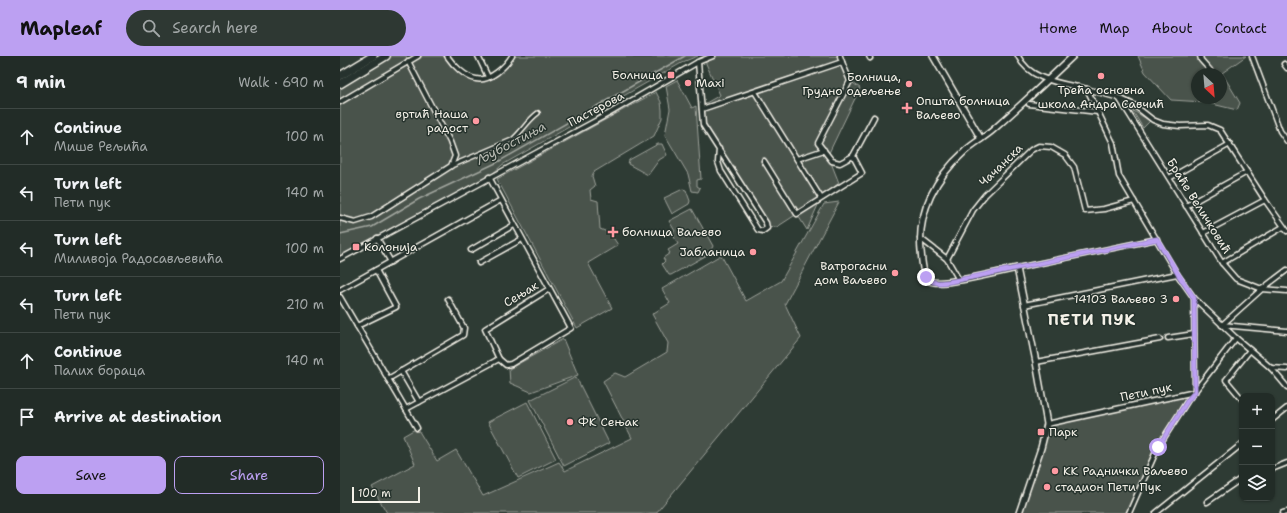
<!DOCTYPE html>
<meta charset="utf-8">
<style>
:root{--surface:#222c27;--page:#2e3833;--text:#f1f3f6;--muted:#a2a7a7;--line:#3f4844;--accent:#bca0f2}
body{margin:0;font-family:"Shantell Sans",sans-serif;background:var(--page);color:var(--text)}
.controls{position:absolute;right:12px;bottom:12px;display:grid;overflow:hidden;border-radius:8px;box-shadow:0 1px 3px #0004}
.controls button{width:36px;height:36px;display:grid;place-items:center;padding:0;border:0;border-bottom:1px solid var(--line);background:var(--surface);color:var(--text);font:20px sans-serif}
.compass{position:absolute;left:851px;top:12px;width:36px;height:36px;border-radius:50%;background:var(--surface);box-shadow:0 1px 3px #0004;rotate:154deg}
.scale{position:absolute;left:12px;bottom:10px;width:68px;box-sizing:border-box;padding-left:4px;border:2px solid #f4f1e8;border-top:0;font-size:11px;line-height:14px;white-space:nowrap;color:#f4f1e8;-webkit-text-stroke:3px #26332d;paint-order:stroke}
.stop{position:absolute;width:12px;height:12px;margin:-9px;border:3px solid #bca0f2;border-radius:50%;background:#fff}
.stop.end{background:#bca0f2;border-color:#fff;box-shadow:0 1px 4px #0008}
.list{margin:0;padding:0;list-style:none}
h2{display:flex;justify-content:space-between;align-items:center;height:52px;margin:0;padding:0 16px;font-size:17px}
h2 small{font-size:13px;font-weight:400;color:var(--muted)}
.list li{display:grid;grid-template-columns:26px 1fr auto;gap:12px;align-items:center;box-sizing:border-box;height:56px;padding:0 16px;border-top:1px solid var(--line)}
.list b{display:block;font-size:15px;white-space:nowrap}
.list p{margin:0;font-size:13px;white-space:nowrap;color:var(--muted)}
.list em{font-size:13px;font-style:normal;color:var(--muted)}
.actions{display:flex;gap:8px;padding:12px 16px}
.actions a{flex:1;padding:9px 0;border:1px solid var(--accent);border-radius:8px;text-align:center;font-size:14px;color:var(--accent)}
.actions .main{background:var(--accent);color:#111}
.icon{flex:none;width:22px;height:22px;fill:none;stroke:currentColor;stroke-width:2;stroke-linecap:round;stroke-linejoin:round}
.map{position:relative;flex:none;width:947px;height:457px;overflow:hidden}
header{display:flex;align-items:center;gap:24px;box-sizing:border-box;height:56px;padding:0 20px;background:var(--accent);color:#111}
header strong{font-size:19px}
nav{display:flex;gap:22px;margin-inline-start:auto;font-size:14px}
.search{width:280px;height:36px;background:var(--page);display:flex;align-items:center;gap:10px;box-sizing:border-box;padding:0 14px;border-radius:22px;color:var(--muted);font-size:15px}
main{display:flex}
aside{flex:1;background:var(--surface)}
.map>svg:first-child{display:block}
.green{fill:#48524c;stroke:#9ea29a;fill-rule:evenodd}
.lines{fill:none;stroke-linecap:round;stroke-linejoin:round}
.stream{stroke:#a4a8a0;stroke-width:1.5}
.pedestrian-casing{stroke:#f4f1e8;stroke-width:6}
.minor-casing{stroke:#f4f1e8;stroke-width:7}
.tertiary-casing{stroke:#f4f1e8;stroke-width:8}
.primary-casing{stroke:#f4f1e8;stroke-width:10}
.pedestrian{stroke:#26332d;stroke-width:3}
.minor{stroke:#26332d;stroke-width:4}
.tertiary{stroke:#26332d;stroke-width:5}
.primary{stroke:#26332d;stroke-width:7}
.route{stroke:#bca0f2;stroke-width:5}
.poi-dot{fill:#ff9aa2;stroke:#26332d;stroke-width:1.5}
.labels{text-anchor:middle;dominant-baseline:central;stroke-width:3;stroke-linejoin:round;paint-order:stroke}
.poi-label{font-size:12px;fill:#f4f1e8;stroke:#26332d;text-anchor:start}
.street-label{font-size:12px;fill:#f4f1e8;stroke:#26332d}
.water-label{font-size:13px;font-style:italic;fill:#b8bab2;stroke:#26332d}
.district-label{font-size:16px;font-weight:bold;letter-spacing:1px;fill:#f4f1e8;stroke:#26332d}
</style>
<header>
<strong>Mapleaf</strong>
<div class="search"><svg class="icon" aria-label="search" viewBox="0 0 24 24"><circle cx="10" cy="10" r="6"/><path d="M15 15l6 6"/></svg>Search here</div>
<nav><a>Home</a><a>Map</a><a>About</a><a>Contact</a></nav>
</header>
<main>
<aside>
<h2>9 min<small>Walk · 690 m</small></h2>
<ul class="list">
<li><svg class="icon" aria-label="ahead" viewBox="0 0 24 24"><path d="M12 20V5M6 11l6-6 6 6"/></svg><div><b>Continue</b><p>Мише Рељића</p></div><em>100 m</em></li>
<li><svg class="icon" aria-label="left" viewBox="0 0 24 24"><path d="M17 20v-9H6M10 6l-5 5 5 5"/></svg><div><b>Turn left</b><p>Пети пук</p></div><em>140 m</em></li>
<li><svg class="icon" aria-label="left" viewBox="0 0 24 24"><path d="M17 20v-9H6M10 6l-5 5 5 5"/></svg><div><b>Turn left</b><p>Миливоја Радосављевића</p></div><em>100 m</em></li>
<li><svg class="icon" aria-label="left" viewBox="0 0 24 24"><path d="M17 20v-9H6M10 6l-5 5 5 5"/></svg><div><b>Turn left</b><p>Пети пук</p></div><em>210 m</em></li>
<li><svg class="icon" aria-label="ahead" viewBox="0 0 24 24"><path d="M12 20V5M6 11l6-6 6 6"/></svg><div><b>Continue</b><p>Палих бораца</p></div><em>140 m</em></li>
<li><svg class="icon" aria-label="arrive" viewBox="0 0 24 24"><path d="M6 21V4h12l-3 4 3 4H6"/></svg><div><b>Arrive at destination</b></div></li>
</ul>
<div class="actions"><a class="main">Save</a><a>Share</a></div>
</aside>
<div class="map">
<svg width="947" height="457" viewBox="0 0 947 457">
<rect width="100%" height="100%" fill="#2e3b34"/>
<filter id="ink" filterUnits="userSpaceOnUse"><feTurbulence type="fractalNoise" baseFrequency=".025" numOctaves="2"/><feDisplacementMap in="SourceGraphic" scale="8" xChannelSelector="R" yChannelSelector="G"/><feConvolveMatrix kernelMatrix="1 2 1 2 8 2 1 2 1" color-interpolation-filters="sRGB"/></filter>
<g filter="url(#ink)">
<!-- green -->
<g class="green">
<path d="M 52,0 L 66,0 L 68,5 L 78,0 L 107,0 C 113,9 124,21 136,23 C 150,26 166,10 172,0 L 358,0 L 345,5 L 162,109 L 149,121 L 0,203 L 0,31 Z"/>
<path d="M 373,0 L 500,0 L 510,25 L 520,32 L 488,99 L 499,127 L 481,142 L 467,174 L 457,158 L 437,171 L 427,172 L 363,69 L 366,47 L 380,39 L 364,3 Z"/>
<path d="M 798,0 L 906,0 L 882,17 L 900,47 L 897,54 L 864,46 L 831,44 L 805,16 ZM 857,18 L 881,18 L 881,42 L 857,42 Z"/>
<path d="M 337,24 L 352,52 L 356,50 L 361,123 L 357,124 L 357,130 L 360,132 L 358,136 L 352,135 L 348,118 L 325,79 L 330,53 L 326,30 Z"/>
<path d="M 316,36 L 321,46 L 322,54 L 322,62 L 314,80 L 254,116 L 252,120 L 255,130 L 250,134 L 251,143 L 258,145 L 260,173 L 270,177 L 278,189 L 248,207 L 272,252 L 237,272 L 157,123 Z"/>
<path d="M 792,54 L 810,65 L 803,72 Z"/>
<path d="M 318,88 L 322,88 L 327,99 L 319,104 L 308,119 L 288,108 L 289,104 Z"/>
<path d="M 343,133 L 346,134 L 350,145 L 349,148 L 332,158 L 324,142 Z"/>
<path d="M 499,146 L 445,248 L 461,282 L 316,457 L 47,457 L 32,431 L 75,408 L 63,380 L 77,372 L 97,405 L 116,394 L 143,440 L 219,406 L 225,415 L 292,382 L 263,325 L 275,317 L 285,321 L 327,296 L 328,287 L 312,258 L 330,247 L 322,233 L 381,199 L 406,245 L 441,225 L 484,148 Z"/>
<path d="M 352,153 L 373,190 L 369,198 L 331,219 L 329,219 L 322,208 L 325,205 L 323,202 L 330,197 L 328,194 L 338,188 L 332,177 L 335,175 L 329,165 Z"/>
<path d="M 223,283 L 238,319 L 191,336 L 170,327 L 169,313 Z"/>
<path d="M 236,321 L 269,387 L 224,410 L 190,344 Z"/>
<path d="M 855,335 L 818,391 L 789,457 L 679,457 L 707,368 Z"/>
<path d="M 187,346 L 216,403 L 178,422 L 148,366 Z"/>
</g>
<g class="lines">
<!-- stream -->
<path class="stream" d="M 0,178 L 32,171 L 79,143 L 156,107 L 345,0"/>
<defs>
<path id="pedestrian" d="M 111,110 L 172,84 C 182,76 187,65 198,57"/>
<g id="minor">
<path d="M 107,0 C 113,9 125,21 136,23 C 150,26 166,10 172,0"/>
<path d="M 138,0 L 148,21"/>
<path d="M 529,0 L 530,2"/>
<path d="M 678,0 C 690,25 722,27 747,33 L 773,87 L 779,120 L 837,218 L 854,242 L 896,282 L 931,312 L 947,331"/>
<path d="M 860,0 L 861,4 L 870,14"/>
<path d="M 912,0 L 940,75 L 947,85"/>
<path d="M 358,6 L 363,69 L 426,167 L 427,172 L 423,175 L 418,174 L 381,115 L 378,106 L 379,93"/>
<path d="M 944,8 L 947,12"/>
<path d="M 747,33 L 779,42 L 794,49 L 813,64 L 823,68 L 840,70 L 868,69 L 880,74 L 925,144 L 947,175"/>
<path d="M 415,36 L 481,142"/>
<path d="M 779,42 L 882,207 L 896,223 L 922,233 L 947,235"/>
<path d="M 0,46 L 78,0"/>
<path d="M 689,48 L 758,56"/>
<path d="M 362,53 L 502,6 L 500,0"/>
<path d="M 513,100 L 534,61"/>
<path d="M 457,103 L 484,94"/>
<path d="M 424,105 L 457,158 L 522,117 L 513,100 L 500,107 L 492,105 L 478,87 L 510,25 L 502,6"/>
<path d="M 149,121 L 231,272 L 171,308 L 166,309 L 159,303 L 145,273 L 209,233"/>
<path d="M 831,121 L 890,88"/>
<path d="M 846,150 L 907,116"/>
<path d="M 0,162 L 15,166 L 31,161 L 111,110 L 115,100 L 110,86 L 68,5"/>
<path d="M 863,177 L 925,144"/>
<path d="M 37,182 L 51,206"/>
<path d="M 580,182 L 607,203 L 619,224"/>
<path d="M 131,194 L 174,169"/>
<path d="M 0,203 L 270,57 L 358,6 L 373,0"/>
<path d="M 607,203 L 633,154 L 645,139 L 691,94 L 699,90 L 711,91 L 725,99 L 734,111 L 745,155 L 764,153 L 794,145"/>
<path d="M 139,207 L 182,183"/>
<path d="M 882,207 L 943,171"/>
<path d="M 677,212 L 817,183"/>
<path d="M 0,234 L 161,144"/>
<path d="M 0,241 L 77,372"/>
<path d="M 854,242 L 855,335"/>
<path d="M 684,249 L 837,218"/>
<path d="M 882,269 L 922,233 L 947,214"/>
<path d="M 882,269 L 947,275"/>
<path d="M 17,270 L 56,251 L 36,214"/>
<path d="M 828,282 L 854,278"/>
<path d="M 696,306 L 820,283"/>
<path d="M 931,312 L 947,313"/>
<path d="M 61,315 L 79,346"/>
<path d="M 48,323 L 123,279 L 124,272 L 108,243"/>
<path d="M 902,343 L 886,324 L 910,294"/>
<path d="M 66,353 L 159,303"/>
<path d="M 932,364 L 947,352"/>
<path d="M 707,368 L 855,336"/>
<path d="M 932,413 L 947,407"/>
<path d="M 867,446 L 902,422"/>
<path d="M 789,457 L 818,391 L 848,344 L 896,282"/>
<path d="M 816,457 L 902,388"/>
<path d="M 943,457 L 947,456"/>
</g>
<g id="tertiary">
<path d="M 593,0 L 641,83"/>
<path d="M 679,457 L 701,392 L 707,368 L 696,306 L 677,212 C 662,215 601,231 590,225 C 582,221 582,203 581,195 C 577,156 596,121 624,96 C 633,87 644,82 653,74 C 680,50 707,25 733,0"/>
</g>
<g id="primary">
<path d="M 0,20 L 33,0"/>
<path d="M 0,28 L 46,0"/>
</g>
</defs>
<!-- pedestrian casing -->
<use href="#pedestrian" class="pedestrian-casing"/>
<!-- minor casing -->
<use href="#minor" class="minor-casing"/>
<!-- tertiary casing -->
<use href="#tertiary" class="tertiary-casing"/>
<!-- primary casing -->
<use href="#primary" class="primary-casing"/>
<!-- pedestrian -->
<use href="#pedestrian" class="pedestrian"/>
<!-- minor -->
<use href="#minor" class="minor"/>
<!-- tertiary -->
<use href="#tertiary" class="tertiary"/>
<!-- primary -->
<use href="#primary" class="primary"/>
</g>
</g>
<g class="lines" filter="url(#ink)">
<!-- route -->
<path class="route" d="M 586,221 C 593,228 600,227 609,226 L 817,183 L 838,218 L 854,242 L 855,336 L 848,344 L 818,391"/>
</g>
<!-- markers -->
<g class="poi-dot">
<rect x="327" y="15" width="8" height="8" rx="2"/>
<circle cx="761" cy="20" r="4"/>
<circle cx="348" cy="27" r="4"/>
<circle cx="569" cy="28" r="4"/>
<path d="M565 46h4v4h4v4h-4v4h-4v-4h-4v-4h4z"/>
<circle cx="136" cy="65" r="4"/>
<path d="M271 170h4v4h4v4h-4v4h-4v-4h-4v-4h4z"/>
<rect x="12" y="187" width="8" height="8" rx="2"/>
<circle cx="413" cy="196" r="4"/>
<circle cx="555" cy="217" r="4"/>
<circle cx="836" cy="243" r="4"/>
<circle cx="230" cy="366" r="4"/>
<rect x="697" y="372" width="8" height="8" rx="2"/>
<circle cx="715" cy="415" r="4"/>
<circle cx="707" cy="431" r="4"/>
</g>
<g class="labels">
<!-- poi labels -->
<g class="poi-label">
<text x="323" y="19" text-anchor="end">Болница</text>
<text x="561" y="21" text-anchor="end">Болница,<tspan x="561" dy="14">Грудно одељење</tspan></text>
<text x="356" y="27">Maxi</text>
<text x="761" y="34" text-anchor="middle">Трећа основна<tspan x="761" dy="14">школа Андра Савчић</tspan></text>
<text x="576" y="45">Општа болница<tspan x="576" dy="14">Ваљево</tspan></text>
<text x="128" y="58" text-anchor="end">вртић Наша<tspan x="128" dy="14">радост</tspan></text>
<text x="282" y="176">болница Ваљево</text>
<text x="24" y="191">Колонија</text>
<text x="405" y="196" text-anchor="end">Јабланица</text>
<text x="547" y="210" text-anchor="end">Ватрогасни<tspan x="547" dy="14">дом Ваљево</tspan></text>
<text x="828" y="243" text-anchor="end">14103 Ваљево 3</text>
<text x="238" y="366">ФК Сењак</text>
<text x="709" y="376">Парк</text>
<text x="723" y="415">КК Раднички Ваљево</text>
<text x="715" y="431">стадион Пети Пук</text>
</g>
<!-- street labels -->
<g class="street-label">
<text transform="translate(256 53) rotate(-28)">Пастерова</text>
<text transform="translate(661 109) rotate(-44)">Чачанска</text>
<text transform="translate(859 150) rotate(58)">Браће Величковић</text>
<text transform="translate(181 238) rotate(-31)">Сењак</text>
<text transform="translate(806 336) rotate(-12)">Пети пук</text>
</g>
<!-- water labels -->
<g class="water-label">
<text transform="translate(171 87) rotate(-28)">Љубостиња</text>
</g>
<!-- district labels -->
<g class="district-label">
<text x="752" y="263">ПЕТИ ПУК</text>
</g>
</g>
</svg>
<div class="controls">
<button>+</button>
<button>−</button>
<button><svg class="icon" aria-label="layers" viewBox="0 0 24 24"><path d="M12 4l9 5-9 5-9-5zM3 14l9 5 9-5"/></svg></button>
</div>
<svg class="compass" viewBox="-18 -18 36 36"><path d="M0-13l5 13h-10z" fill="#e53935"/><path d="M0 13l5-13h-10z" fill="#a2a7a7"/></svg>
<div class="scale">100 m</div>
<div class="stop" style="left:818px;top:391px"></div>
<div class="stop end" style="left:586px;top:221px"></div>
</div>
</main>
